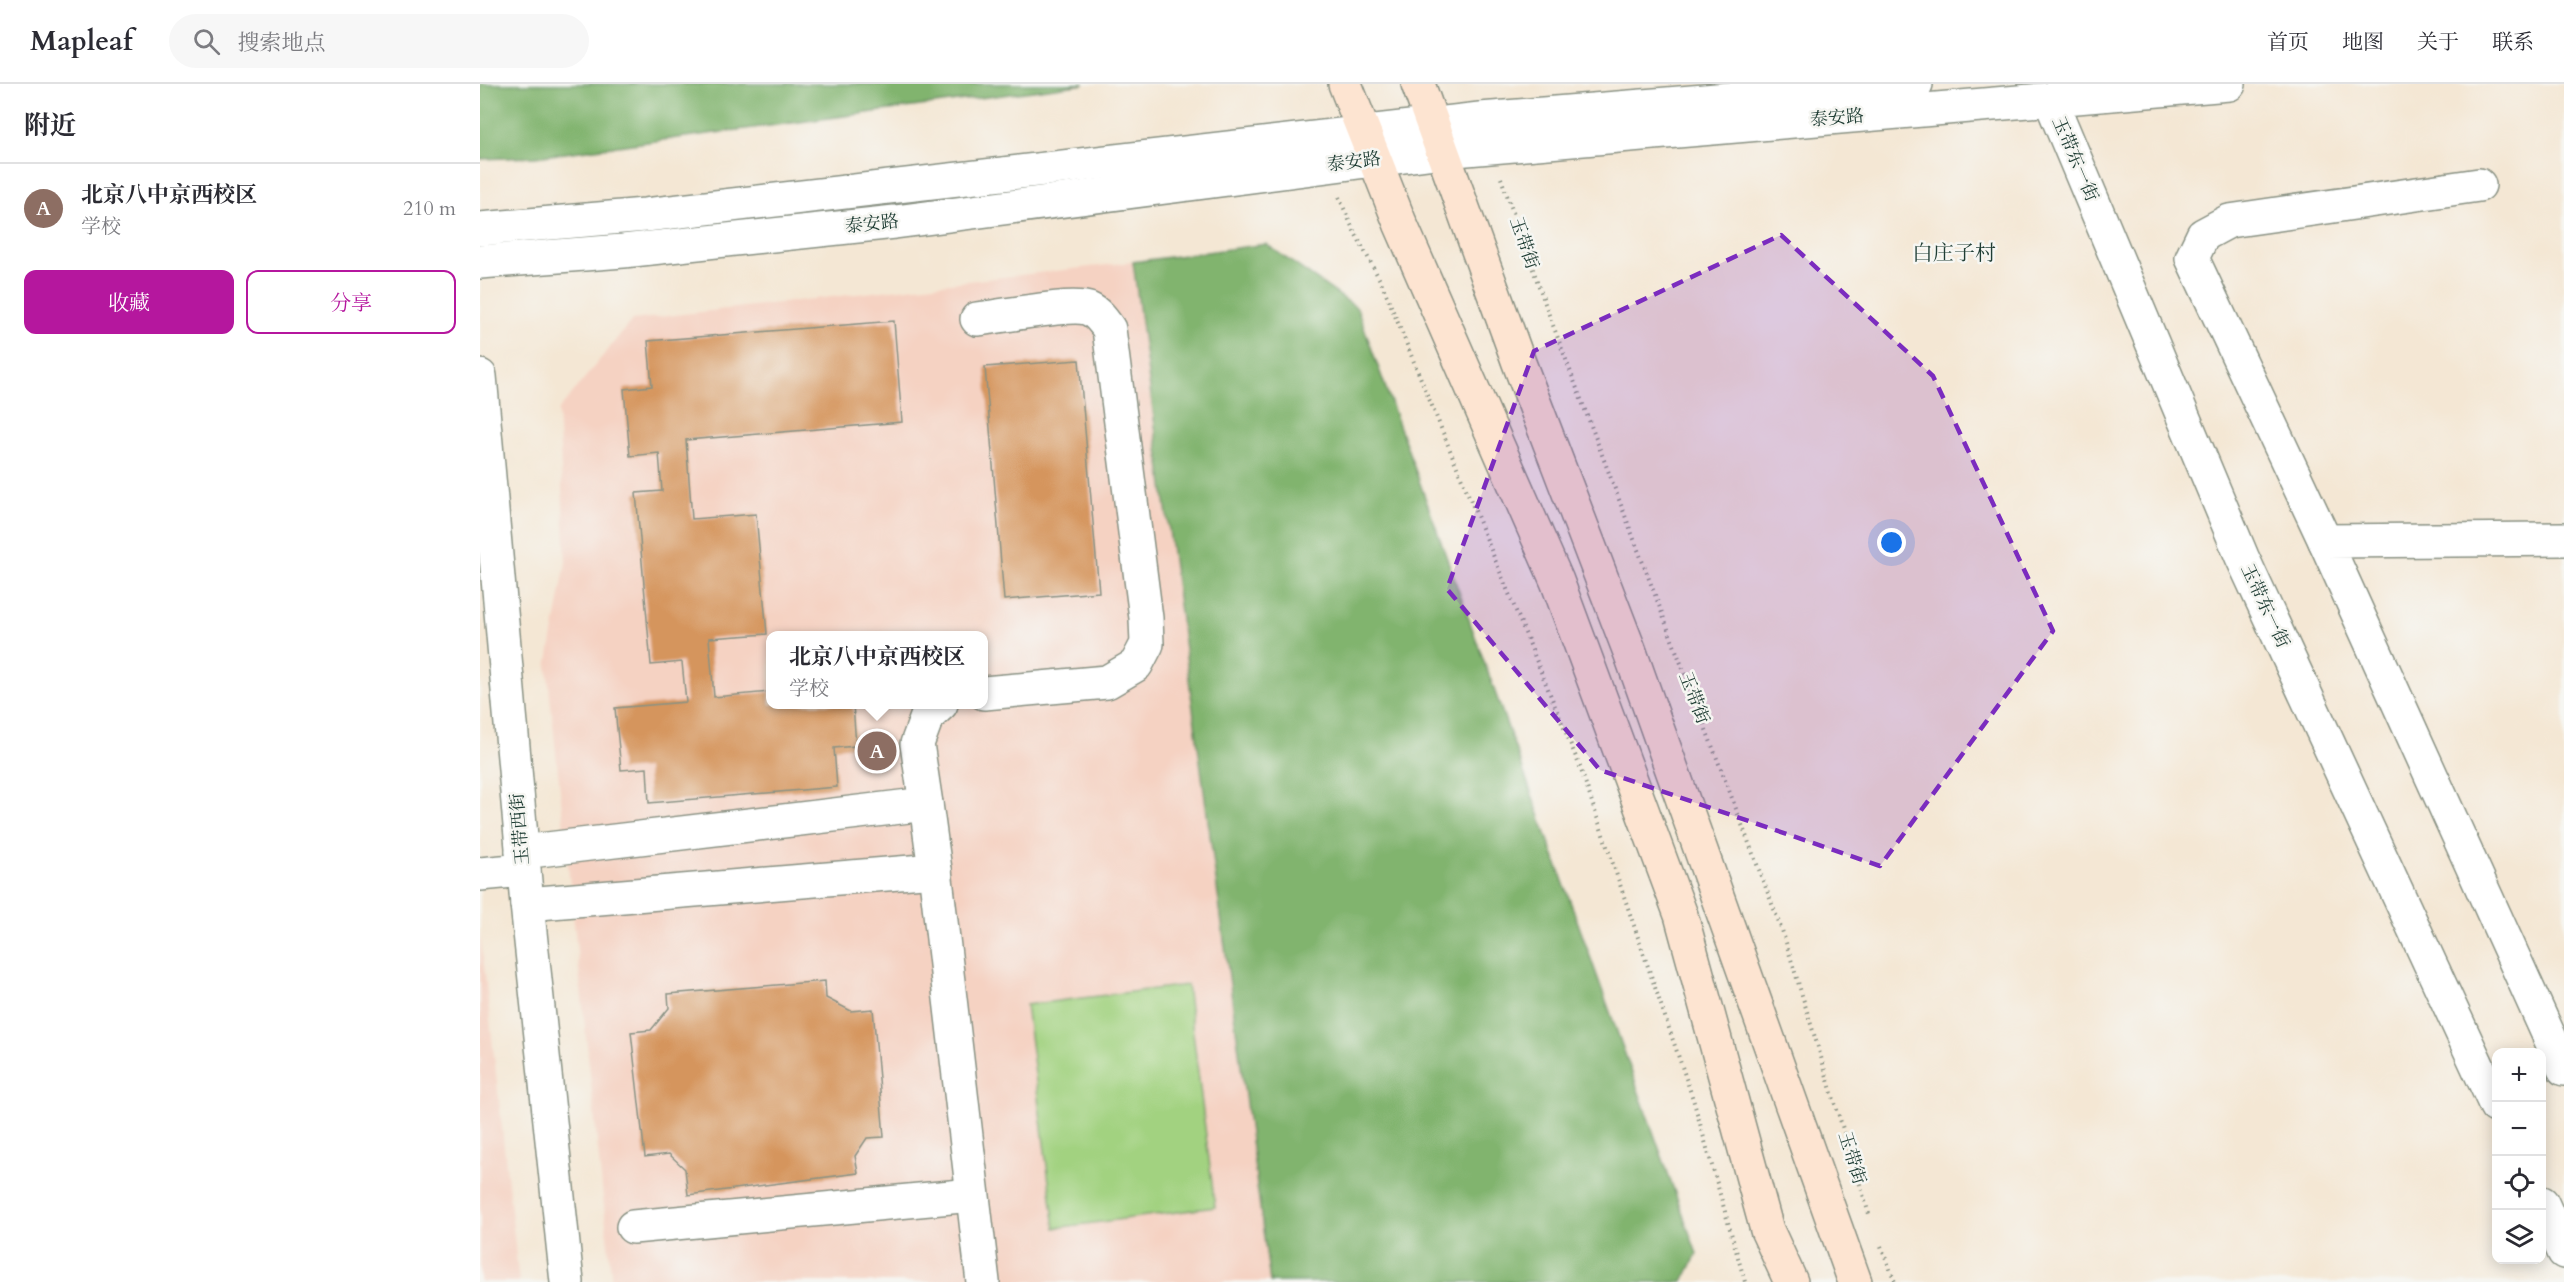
<!DOCTYPE html>
<html lang="zh">
<meta charset="utf-8">
<style>
:root{--surface:#fff;--page:#f7f7f7;--text:#2b2b33;--muted:#7c7c81;--line:#e1e1e2;--accent:#b5179e}
body{margin:0;font-family:Cardo,"Noto Serif SC",serif;background:var(--page);color:var(--text)}
.controls{position:absolute;right:18px;bottom:18px;display:grid;overflow:hidden;border-radius:12px;box-shadow:0 3px 15px #0003}
.controls button{width:54px;height:54px;display:grid;place-items:center;padding:0;border:0;border-bottom:2px solid var(--line);background:var(--surface);color:var(--text);font:30px sans-serif}
.you{position:absolute;left:1412px;top:459px;width:21px;height:21px;margin:-15px;border:4px solid #fff;border-radius:50%;background:#1a73e8;box-shadow:0 0 0 9px #1a73e833}
.badge{display:grid;place-items:center;width:39px;height:39px;border-radius:50%;background:var(--accent);color:#fff;font-size:20px;font-weight:700}
.pin{position:absolute;translate:-50% -50%;border:3px solid #fff;box-shadow:0 2px 6px #0006}
.popup{position:absolute;left:286px;top:547px;width:222px;height:78px;box-sizing:border-box;display:grid;place-content:center;border-radius:12px;background:var(--surface);filter:drop-shadow(0 2px 4px #0005);font-size:20px;white-space:nowrap;color:var(--muted)}
.popup b{font-size:22px;color:var(--text)}
.popup::after{content:'';position:absolute;left:50%;top:100%;margin-left:-12px;border:12px solid transparent;border-top-color:var(--surface)}
.list{margin:0;padding:0;list-style:none}
h2{display:flex;justify-content:space-between;align-items:center;height:78px;margin:0;padding:0 24px;font-size:26px}
h2 small{font-size:20px;font-weight:400;color:var(--muted)}
.list li{display:grid;grid-template-columns:39px 1fr auto;gap:18px;align-items:center;box-sizing:border-box;height:90px;padding:0 24px;border-top:2px solid var(--line)}
.list b{display:block;font-size:22px;white-space:nowrap}
.list p{margin:0;font-size:20px;white-space:nowrap;color:var(--muted)}
.list em{font-size:20px;font-style:normal;color:var(--muted)}
.actions{display:flex;gap:12px;padding:18px 24px}
.actions a{flex:1;padding:14px 0;border:2px solid var(--accent);border-radius:12px;text-align:center;font-size:21px;color:var(--accent)}
.actions .main{background:var(--accent);color:#fff}
.icon{flex:none;width:33px;height:33px;fill:none;stroke:currentColor;stroke-width:2;stroke-linecap:round;stroke-linejoin:round}
.map{position:relative;flex:none;width:2084px;height:1198px;overflow:hidden}
header{display:flex;align-items:center;gap:36px;box-sizing:border-box;height:84px;padding:0 30px;background:var(--surface);border-bottom:2px solid var(--line)}
header strong{font-size:28px}
nav{display:flex;gap:33px;margin-inline-start:auto;font-size:21px}
.search{width:420px;height:54px;background:var(--page);display:flex;align-items:center;gap:15px;box-sizing:border-box;padding:0 21px;border-radius:33px;color:var(--muted);font-size:22px}
main{display:flex}
aside{flex:1;background:var(--surface)}
.map>svg:first-child{display:block}
.built{fill:#f5d2c2;fill-rule:evenodd}
.green{fill:#a2d280;stroke:#60885a;stroke-width:1.5}
.forest{fill:#81b46e;stroke:#507851;stroke-width:1.5}
.building{fill:#d5955d}
.lines{fill:none;stroke-linecap:round;stroke-linejoin:round}
.minor-casing{stroke:#8a9284;stroke-width:36}
.tertiary-casing{stroke:#8a9284;stroke-width:36}
.secondary-casing{stroke:#8a9284;stroke-width:36}
.path{stroke:#8a9284;stroke-width:4;stroke-dasharray:1.5 4.5;stroke-linecap:butt}
.minor{stroke:#fff;stroke-width:33}
.tertiary{stroke:#fff;stroke-width:33}
.secondary{stroke:#fde4d1;stroke-width:33}
.marked{fill:#7b2cbf;fill-opacity:0.2;stroke:#7b2cbf;stroke-width:4.5;stroke-dasharray:12 8;stroke-linejoin:round}
.labels{text-anchor:middle;dominant-baseline:central;stroke-width:5;stroke-linejoin:round;paint-order:stroke}
.street-label{font-size:18px;fill:#1f3d34;stroke:#f6f6f2}
.quarter-label{font-size:21px;fill:#1f3d34;stroke:#f6f6f2}
</style>
<header>
<strong>Mapleaf</strong>
<div class="search"><svg class="icon" aria-label="search" viewBox="0 0 24 24"><circle cx="10" cy="10" r="6"/><path d="M15 15l6 6"/></svg>搜索地点</div>
<nav><a>首页</a><a>地图</a><a>关于</a><a>联系</a></nav>
</header>
<main>
<aside>
<h2>附近<small></small></h2>
<ul class="list">
<li><span class="badge" style="background:#8d6e63">A</span><div><b>北京八中京西校区</b><p>学校</p></div><em>210 m</em></li>
</ul>
<div class="actions"><a class="main">收藏</a><a>分享</a></div>
</aside>
<div class="map">
<svg width="2084" height="1198" viewBox="0 0 2084 1198">
<rect width="100%" height="100%" fill="#f6f6f2"/>
<filter id="ink" filterUnits="userSpaceOnUse"><feTurbulence type="fractalNoise" baseFrequency=".0167" numOctaves="2"/><feDisplacementMap in="SourceGraphic" scale="12" xChannelSelector="R" yChannelSelector="G"/><feConvolveMatrix kernelMatrix="1 2 1 2 8 2 1 2 1" color-interpolation-filters="sRGB"/></filter>
<filter id="wash" filterUnits="userSpaceOnUse"><feTurbulence type="fractalNoise" baseFrequency=".008" numOctaves="4" result="noise"/><feDisplacementMap in="SourceGraphic" scale="24" xChannelSelector="R" yChannelSelector="G"/><feGaussianBlur stdDeviation="1.35" result="paint"/><feColorMatrix in="noise" values="0 0 0 0 0 0 0 0 0 0 0 0 0 0 0 0 0 1.4 0 .05"/><feComposite in="paint" operator="in"/></filter>
<g filter="url(#wash)">
<rect width="100%" height="100%" fill="#f4e7d4"/>
<!-- built -->
<g class="built">
<path d="M 653,178 L 790,1198 L 132,1198 L 67,583 L 86,478 L 78,327 L 152,236 ZM 290,552 L 504,552 L 504,620 L 290,620 Z"/>
<path d="M 0,849 L 5,890 L 39,1198 L 0,1198 Z"/>
</g>
<!-- green -->
<path class="green" d="M 707,901 L 735,1123 L 575,1144 L 546,921 Z"/>
<!-- forest -->
<g class="forest">
<path d="M 0,0 L 605,0 L 55,73 L 0,75 Z"/>
<path d="M 786,160 L 877,224 L 1217,1170 L 1203,1198 L 790,1198 L 653,178 Z"/>
</g>
<g id="blocks">
<!-- building -->
<g class="building">
<path d="M 414,237 L 422,338 L 206,356 L 212,435 L 276,430 L 287,550 L 229,554 L 234,613 L 290,608 L 290,620 L 373,620 L 376,662 L 354,664 L 357,703 L 169,719 L 167,684 L 141,686 L 135,624 L 206,618 L 202,578 L 171,581 L 156,409 L 182,407 L 179,369 L 150,372 L 144,305 L 172,302 L 168,257 Z"/>
<path d="M 599,276 L 619,508 L 524,516 L 505,283 Z"/>
<path d="M 345,897 L 346,914 L 371,927 L 393,925 L 404,1053 L 387,1054 L 375,1072 L 378,1089 L 208,1111 L 205,1085 L 189,1070 L 165,1073 L 151,948 L 171,946 L 189,924 L 188,910 Z"/>
</g>
</g>
</g>
<g filter="url(#ink)">
<use href="#blocks" fill-opacity="0" stroke="#8a9284" stroke-width="1.5"/>
<g class="lines">
<defs>
<g id="minor">
<path d="M 1570,15 L 1762,473 L 2016,1022"/>
<path d="M 497,235 C 520,233 591,218 609,225 C 618,229 624,238 629,245 L 666,534 L 667,560 L 656,581 L 627,598 L 504,609"/>
<path d="M 2084,455 L 1845,457 L 2084,985"/>
<path d="M 1845,457 L 1712,174 L 1723,151 L 1749,137 L 1999,101"/>
<path d="M 446,720 L 437,660 L 447,633 L 461,620"/>
<path d="M 42,768 L 446,720 L 455,786 L 47,820"/>
<path d="M 455,786 L 503,1198"/>
<path d="M 0,790 L 44,786"/>
<path d="M 2062,1119 L 2084,1168"/>
<path d="M 153,1143 L 492,1111"/>
</g>
<g id="tertiary">
<path d="M 0,145 L 165,131 L 1000,35 L 1436,0"/>
<path d="M 0,178 L 143,167 L 415,138 L 963,67 L 1749,0"/>
<path d="M 0,292 L 47,820 L 87,1198"/>
</g>
<g id="secondary">
<path d="M 865,0 L 920,139 L 1077,497 L 1201,831 L 1287,1146 L 1311,1198"/>
<path d="M 938,0 L 1039,279 L 1150,568 L 1375,1198"/>
</g>
</defs>
<!-- minor casing -->
<use href="#minor" class="minor-casing"/>
<!-- tertiary casing -->
<use href="#tertiary" class="tertiary-casing"/>
<!-- secondary casing -->
<use href="#secondary" class="secondary-casing"/>
<!-- path -->
<g class="path">
<path d="M 1021,94 L 1068,228 L 1303,849 L 1389,1130"/>
<path d="M 859,113 L 873,145 L 902,200 L 1100,683 L 1213,1015 L 1265,1198"/>
<path d="M 1401,1162 L 1415,1198"/>
</g>
<!-- minor -->
<use href="#minor" class="minor"/>
<!-- tertiary -->
<use href="#tertiary" class="tertiary"/>
<!-- secondary -->
<use href="#secondary" class="secondary"/>
</g>
</g>
<!-- marked area -->
<path class="marked" d="M 1301,151 L 1453,292 L 1573,547 L 1400,782 L 1120,686 L 967,505 L 1054,267 Z"/>
<g class="labels">
<!-- street labels -->
<g class="street-label">
<text transform="translate(1357 34) rotate(-5)">泰安路</text>
<text transform="translate(1595 75) rotate(67)">玉带东一街</text>
<text transform="translate(874 78) rotate(-7)">泰安路</text>
<text transform="translate(392 140) rotate(-6)">泰安路</text>
<text transform="translate(1044 159) rotate(71)">玉带街</text>
<text transform="translate(1785 522) rotate(65)">玉带东一街</text>
<text transform="translate(1214 614) rotate(69)">玉带街</text>
<text transform="translate(40 745) rotate(-95)">玉带西街</text>
<text transform="translate(1372 1074) rotate(73)">玉带街</text>
</g>
<!-- quarter labels -->
<g class="quarter-label">
<text x="1474" y="169">白庄子村</text>
</g>
</g>
</svg>
<div class="controls">
<button>+</button>
<button>−</button>
<button><svg class="icon" aria-label="locate" viewBox="0 0 24 24"><circle cx="12" cy="12" r="6"/><path d="M12 2v4M12 18v4M2 12h4M18 12h4"/></svg></button>
<button><svg class="icon" aria-label="layers" viewBox="0 0 24 24"><path d="M12 4l9 5-9 5-9-5zM3 14l9 5 9-5"/></svg></button>
</div>
<div class="you"></div>
<div class="pin badge" style="left:397px;top:667px;background:#8d6e63">A</div>
<div class="popup"><b>北京八中京西校区</b>学校</div>
</div>
</main>
